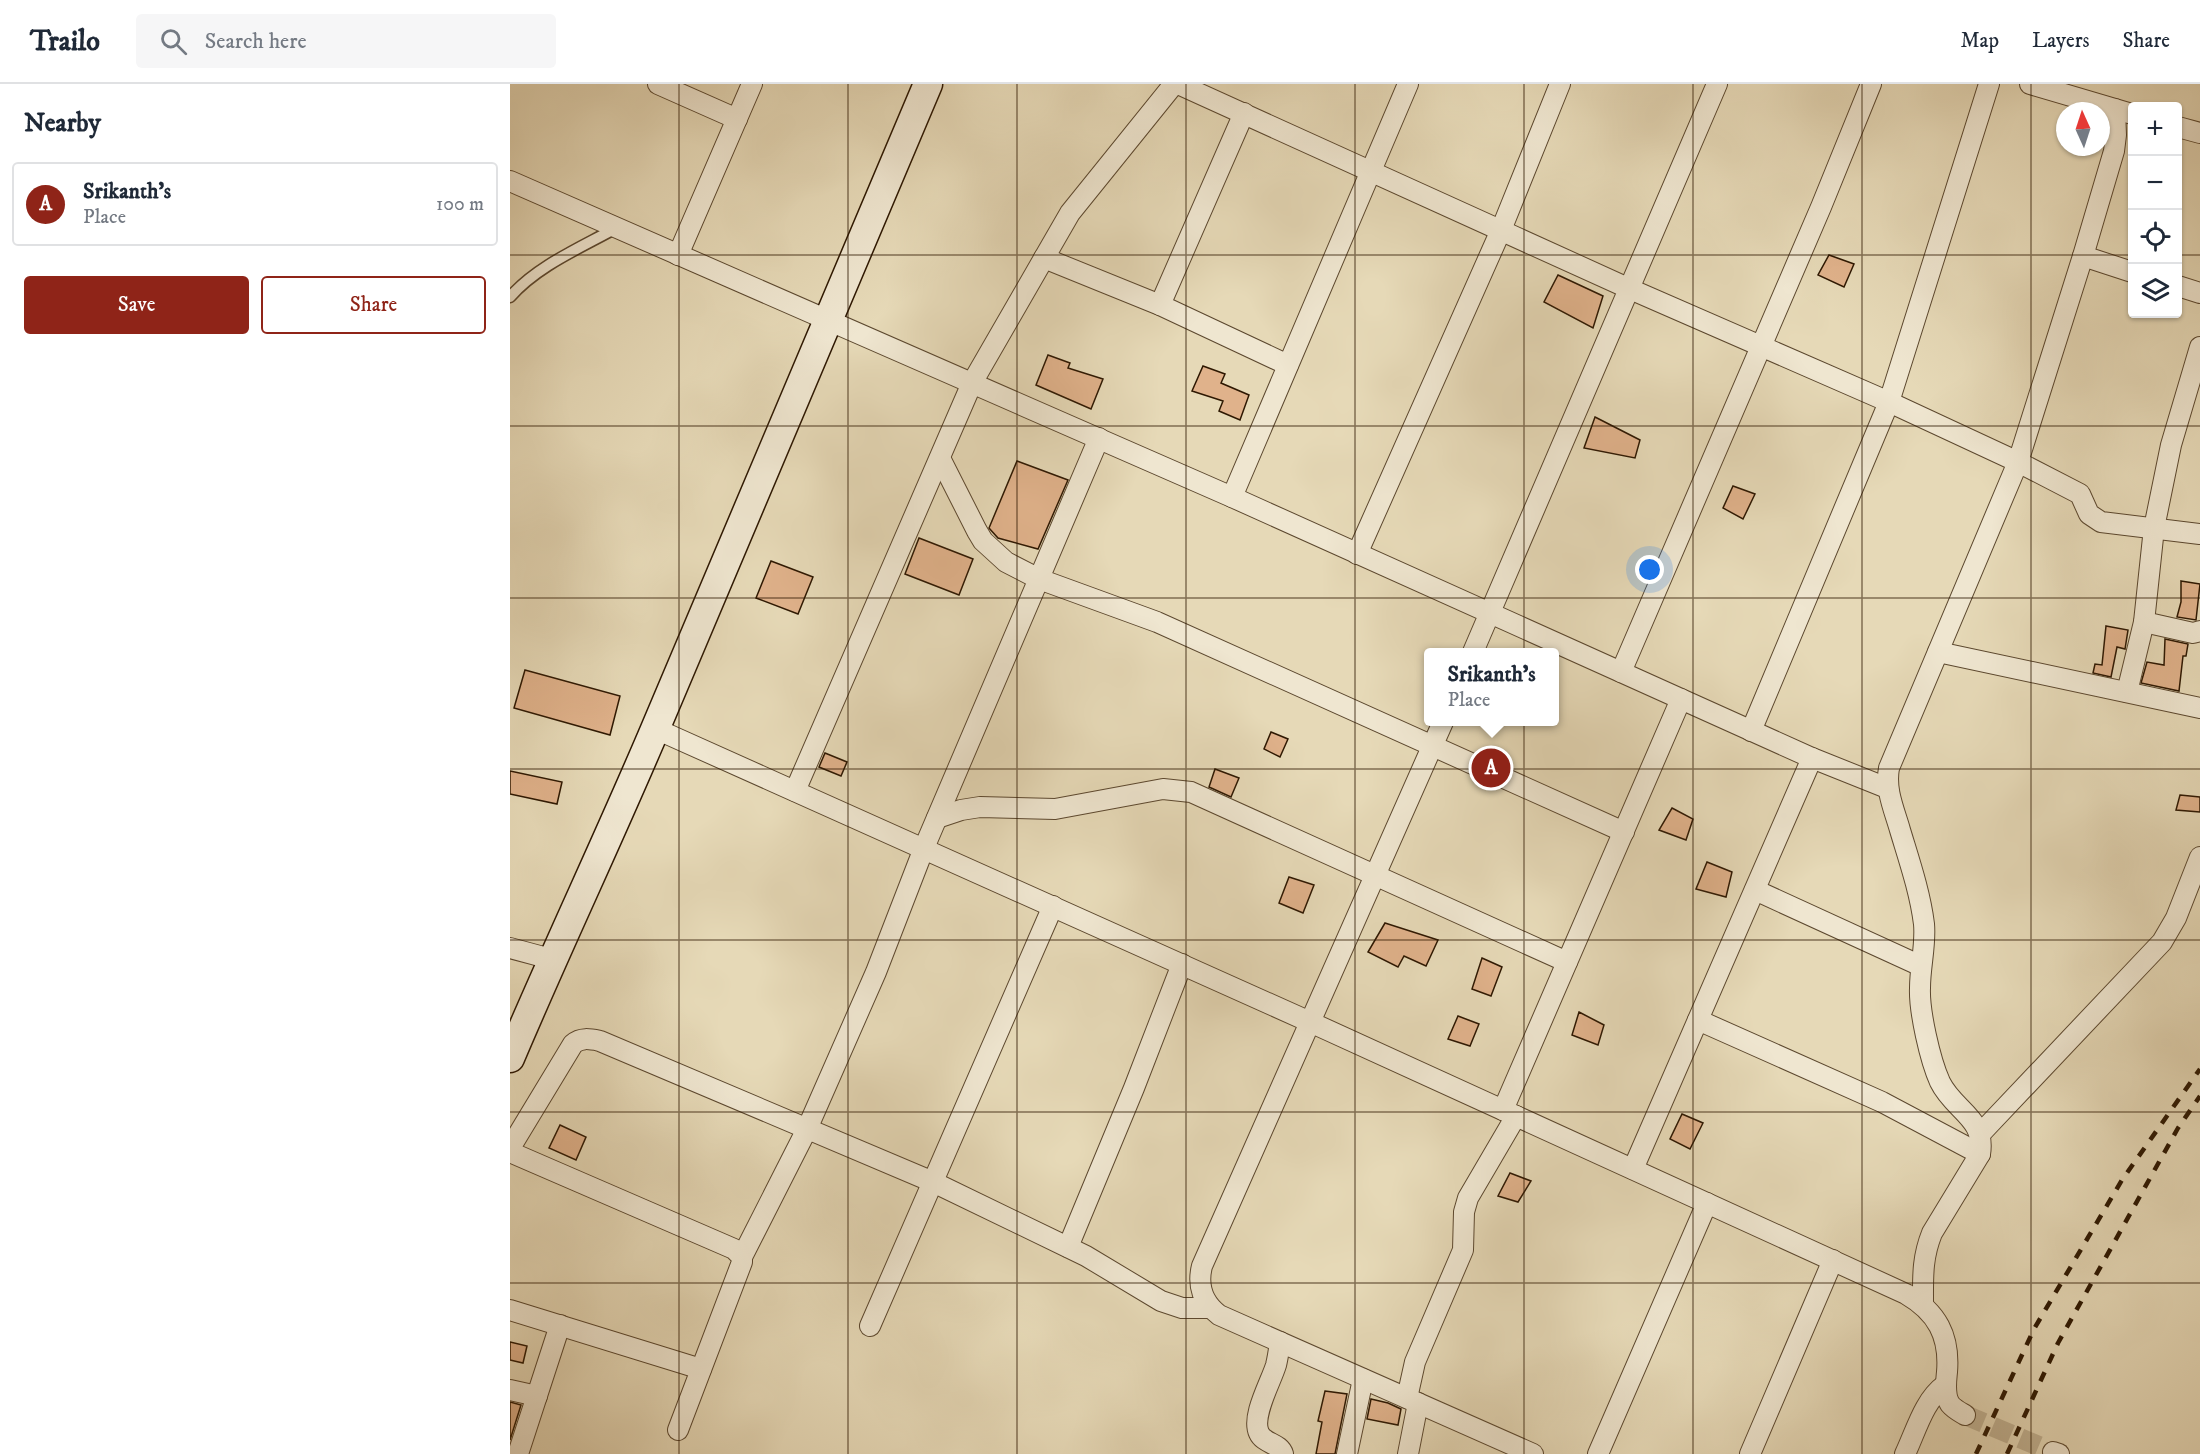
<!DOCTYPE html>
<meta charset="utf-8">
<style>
:root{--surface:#fff;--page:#f6f6f7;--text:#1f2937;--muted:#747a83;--line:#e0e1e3;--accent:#8f2418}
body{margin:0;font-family:"IM FELL DW Pica",serif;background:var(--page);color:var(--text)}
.controls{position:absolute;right:18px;top:18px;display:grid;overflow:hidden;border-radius:6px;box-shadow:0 2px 4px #0004}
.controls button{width:54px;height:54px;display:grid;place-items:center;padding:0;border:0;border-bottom:2px solid var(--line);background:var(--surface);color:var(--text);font:30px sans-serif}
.compass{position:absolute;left:1546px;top:18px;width:54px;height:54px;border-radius:50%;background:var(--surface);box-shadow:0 2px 4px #0004;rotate:357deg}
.you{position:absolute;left:1140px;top:486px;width:21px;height:21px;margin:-15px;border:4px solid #fff;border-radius:50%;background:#1a73e8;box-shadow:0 0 0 9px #1a73e833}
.badge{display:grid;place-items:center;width:39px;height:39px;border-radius:50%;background:var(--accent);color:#fff;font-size:20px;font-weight:700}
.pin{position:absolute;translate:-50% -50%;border:3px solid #fff;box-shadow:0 2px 6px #0006}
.popup{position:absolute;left:914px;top:564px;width:135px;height:78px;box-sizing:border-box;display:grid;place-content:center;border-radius:6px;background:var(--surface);filter:drop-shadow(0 2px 4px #0005);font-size:20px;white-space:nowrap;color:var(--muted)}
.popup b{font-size:22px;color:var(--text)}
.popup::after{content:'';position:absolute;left:50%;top:100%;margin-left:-12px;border:12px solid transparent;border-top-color:var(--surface)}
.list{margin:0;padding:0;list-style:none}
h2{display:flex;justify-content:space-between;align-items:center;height:78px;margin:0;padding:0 24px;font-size:26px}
h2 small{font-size:20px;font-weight:400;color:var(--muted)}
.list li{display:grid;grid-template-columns:39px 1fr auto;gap:18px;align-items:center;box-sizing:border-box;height:84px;margin:0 12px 12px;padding:0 12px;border:2px solid var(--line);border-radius:6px}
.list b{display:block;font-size:22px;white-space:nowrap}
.list p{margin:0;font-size:20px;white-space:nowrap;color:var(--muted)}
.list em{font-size:20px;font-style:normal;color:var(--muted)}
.actions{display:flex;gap:12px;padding:18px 24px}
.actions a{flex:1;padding:14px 0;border:2px solid var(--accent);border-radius:6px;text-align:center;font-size:21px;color:var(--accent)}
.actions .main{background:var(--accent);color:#fff}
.icon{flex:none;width:33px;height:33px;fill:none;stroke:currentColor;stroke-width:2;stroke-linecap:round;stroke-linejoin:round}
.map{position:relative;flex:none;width:1690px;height:1370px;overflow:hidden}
header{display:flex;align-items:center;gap:36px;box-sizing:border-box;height:84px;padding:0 30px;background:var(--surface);border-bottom:2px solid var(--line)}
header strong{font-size:28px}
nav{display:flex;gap:33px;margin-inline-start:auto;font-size:21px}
.search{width:420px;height:54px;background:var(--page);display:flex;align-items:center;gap:15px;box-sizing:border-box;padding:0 21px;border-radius:6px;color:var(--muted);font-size:22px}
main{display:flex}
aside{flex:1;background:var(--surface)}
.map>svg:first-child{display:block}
.building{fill:#e0b28b;stroke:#2e1802;stroke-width:1.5}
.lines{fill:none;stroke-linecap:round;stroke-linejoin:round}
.street-tunnel{stroke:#c1b293;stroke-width:20;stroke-dasharray:20 10;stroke-linecap:butt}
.lane-casing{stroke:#5c482f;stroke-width:13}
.street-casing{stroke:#5c482f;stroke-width:22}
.secondary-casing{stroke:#2e1802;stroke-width:31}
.lane{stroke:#efe6d0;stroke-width:10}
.street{stroke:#efe6d0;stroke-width:20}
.secondary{stroke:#efe6d0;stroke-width:28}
.rail{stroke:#2e1802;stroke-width:4.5;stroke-dasharray:10 10;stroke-linecap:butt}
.grid{fill:none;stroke:#2e1802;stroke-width:1.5;stroke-opacity:0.55}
</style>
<header>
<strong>Trailo</strong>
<div class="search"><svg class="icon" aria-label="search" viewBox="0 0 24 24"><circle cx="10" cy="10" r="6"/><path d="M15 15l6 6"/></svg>Search here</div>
<nav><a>Map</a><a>Layers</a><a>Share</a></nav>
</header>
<main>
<aside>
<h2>Nearby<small></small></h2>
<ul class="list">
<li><span class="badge">A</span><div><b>Srikanth's</b><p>Place</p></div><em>100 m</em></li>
</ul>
<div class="actions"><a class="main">Save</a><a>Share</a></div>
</aside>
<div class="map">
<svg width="1690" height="1370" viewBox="0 0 1690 1370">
<rect width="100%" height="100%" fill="#e6d9b7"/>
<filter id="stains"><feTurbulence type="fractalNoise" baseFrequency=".00333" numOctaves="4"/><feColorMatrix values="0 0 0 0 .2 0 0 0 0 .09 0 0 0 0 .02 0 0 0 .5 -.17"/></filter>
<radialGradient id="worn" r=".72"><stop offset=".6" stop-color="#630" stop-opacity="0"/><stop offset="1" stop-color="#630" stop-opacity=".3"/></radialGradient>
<!-- building -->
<g class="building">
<path d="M 1319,171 L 1344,180 L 1334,203 L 1308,191 Z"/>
<path d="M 1048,191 L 1093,212 L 1083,244 L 1034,218 Z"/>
<path d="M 538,271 L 560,279 L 558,284 L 593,295 L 581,325 L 526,301 Z"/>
<path d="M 693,282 L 715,290 L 711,299 L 739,311 L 730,336 L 709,327 L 713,317 L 682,307 Z"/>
<path d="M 1085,333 L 1130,356 L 1125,374 L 1074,364 Z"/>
<path d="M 507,377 L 558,396 L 528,465 L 488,454 L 479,444 Z"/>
<path d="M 1223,402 L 1245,410 L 1233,435 L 1213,424 Z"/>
<path d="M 409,454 L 463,475 L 449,511 L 395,490 Z"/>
<path d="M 261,477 L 303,493 L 288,530 L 246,514 Z"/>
<path d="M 1671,497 L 1690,500 L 1686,536 L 1667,533 L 1671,518 Z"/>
<path d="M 1596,542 L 1618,546 L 1615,565 L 1607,563 L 1601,593 L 1583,589 L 1585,580 L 1592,581 Z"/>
<path d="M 1655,555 L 1678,560 L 1676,572 L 1673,572 L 1669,607 L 1631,599 L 1637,578 L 1654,581 Z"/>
<path d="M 15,586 L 110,612 L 100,651 L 4,624 Z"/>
<path d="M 761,648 L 778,655 L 770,673 L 754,665 Z"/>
<path d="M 315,669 L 337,678 L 331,692 L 309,683 Z"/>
<path d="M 705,685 L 729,694 L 721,713 L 699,703 Z"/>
<path d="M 0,687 L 52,698 L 47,720 L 0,710 Z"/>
<path d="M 1670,711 L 1690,713 L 1690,728 L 1666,726 Z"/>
<path d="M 1162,724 L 1183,735 L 1176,756 L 1149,746 Z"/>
<path d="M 1197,778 L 1222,788 L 1216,813 L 1186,805 Z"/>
<path d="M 779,793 L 804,801 L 793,829 L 769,819 Z"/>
<path d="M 875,839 L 928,856 L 916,882 L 894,872 L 888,883 L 858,868 Z"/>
<path d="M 972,874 L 992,883 L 981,912 L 962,905 Z"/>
<path d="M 1069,928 L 1094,941 L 1088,961 L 1062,951 Z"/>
<path d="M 948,932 L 969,940 L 960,962 L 938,955 Z"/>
<path d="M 1172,1030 L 1193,1039 L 1180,1065 L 1160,1055 Z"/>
<path d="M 50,1041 L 76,1053 L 66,1076 L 39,1064 Z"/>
<path d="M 1000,1089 L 1021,1097 L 1008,1118 L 988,1112 Z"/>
<path d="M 0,1258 L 17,1262 L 13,1279 L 0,1276 Z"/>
<path d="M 815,1307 L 837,1310 L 825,1370 L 806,1370 L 812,1338 L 808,1337 Z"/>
<path d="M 861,1315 L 878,1319 L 891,1325 L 888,1341 L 857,1335 Z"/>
<path d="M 0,1318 L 11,1321 L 0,1356 Z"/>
</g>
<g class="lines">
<!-- street-tunnel -->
<path class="street-tunnel" d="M 1455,1331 L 1543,1368"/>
<defs>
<path id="lane" d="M 0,213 C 27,182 70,164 106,144"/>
<g id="street">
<path d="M 148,0 L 227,35"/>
<path d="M 668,0 L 1120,205 L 1379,318 L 1508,378 L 1570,410 L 1579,430 L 1591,438 L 1690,450"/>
<path d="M 1520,0 L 1622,30"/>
<path d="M 1668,43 L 1690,49"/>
<path d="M 0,97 L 722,413 L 1302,674 L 1377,704"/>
<path d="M 168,171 L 242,0"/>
<path d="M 1573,172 L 1622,188"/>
<path d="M 534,174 L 650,221 L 778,281"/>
<path d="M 1668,202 L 1690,209"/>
<path d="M 650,221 L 734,29"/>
<path d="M 430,374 L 467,447 L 473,457 L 496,478 L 529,495 L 647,538 L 1114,748"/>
<path d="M 722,413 L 898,0"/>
<path d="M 847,470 L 991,146 L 1050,0"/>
<path d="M 1634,538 L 1683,549 L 1690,547"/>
<path d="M 963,568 L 1207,0"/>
<path d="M 1428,568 L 1690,624"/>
<path d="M 1111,588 L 1311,123 L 1361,0"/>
<path d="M 1617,608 L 1634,538 L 1644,444 L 1661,361 L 1690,263"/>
<path d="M 933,638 L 692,1182 C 687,1202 693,1219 709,1231 L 1023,1370"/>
<path d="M 146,645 L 800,938 L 1396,1210 C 1427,1228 1440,1252 1437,1288 C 1436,1298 1434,1311 1440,1320 C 1444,1325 1450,1328 1455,1331"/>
<path d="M 1241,647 L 1379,318 L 1479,0"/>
<path d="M 285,707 L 462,299 L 560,129 L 664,0"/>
<path d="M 427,734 L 451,726 L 470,723 L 545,725 L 653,705 L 681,708 L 1057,878"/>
<path d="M 1245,806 L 1411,882"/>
<path d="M 0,864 L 41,875"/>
<path d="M 1188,936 L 1372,1018 L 1470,1070"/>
<path d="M 993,1026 L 1171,615"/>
<path d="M 1471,1049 L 1652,858 L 1666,834 L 1690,773"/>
<path d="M 0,1064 L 63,960 C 71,953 80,955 90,957 L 423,1098 L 576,1172 L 651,1217 L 672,1224 L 699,1224"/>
<path d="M 0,1068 L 224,1165 L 232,1173 L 232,1178 L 168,1346"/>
<path d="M 1123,1085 L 1302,674"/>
<path d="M 558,1163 L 624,1004 L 672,880"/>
<path d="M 232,1173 L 297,1045 L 366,888 L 414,764 L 589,354"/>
<path d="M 1413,1219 C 1413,1193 1412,1174 1422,1149 L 1470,1070 C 1476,1034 1444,1027 1430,998 C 1420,976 1409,927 1410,904 C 1410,882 1416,861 1414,840 C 1410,808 1399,776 1390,746 C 1384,725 1375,706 1379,684 L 1508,378 L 1573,172 L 1604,67 L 1606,51 L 1605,25"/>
<path d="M 0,1226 L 191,1285"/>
<path d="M 360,1242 L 543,822"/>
<path d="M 770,1258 C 769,1265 768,1273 766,1281 C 761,1298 741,1332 749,1349 C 754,1360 770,1359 773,1370"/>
<path d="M 0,1306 L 27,1312"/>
<path d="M 897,1314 L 905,1278 L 953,1166 L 954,1128 L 958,1114 L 1006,1032"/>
<path d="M 1543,1368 L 1549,1370"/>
<path d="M 8,1370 L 50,1241"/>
<path d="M 837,1370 L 853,1295"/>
<path d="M 898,1370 L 908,1319"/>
<path d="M 1088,1370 L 1197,1119"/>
<path d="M 1240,1370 L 1323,1176"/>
<path d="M 1395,1370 C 1406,1347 1414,1316 1435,1301"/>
</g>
<path id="secondary" d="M 0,974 C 47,863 99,754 146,643 C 237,429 326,214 418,0"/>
</defs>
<!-- lane casing -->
<use href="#lane" class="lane-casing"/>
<!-- street casing -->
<use href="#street" class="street-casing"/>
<!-- secondary casing -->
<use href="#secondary" class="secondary-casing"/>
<!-- lane -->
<use href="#lane" class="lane"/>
<!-- street -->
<use href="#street" class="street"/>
<!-- secondary -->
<use href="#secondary" class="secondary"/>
<!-- rail -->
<g class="rail">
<path d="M 1466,1370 L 1524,1245 L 1612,1096 L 1690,985"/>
<path d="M 1497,1370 L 1548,1259 L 1668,1044 L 1690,1012"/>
</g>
</g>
<!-- grid -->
<path class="grid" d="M 169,0 L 169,1370M 338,0 L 338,1370M 507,0 L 507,1370M 676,0 L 676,1370M 845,0 L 845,1370M 1014,0 L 1014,1370M 1183,0 L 1183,1370M 1352,0 L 1352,1370M 1521,0 L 1521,1370M 0,171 L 1622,171M 1668,171 L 1690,171M 0,342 L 1690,342M 0,514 L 1690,514M 0,685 L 1690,685M 0,856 L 1690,856M 0,1028 L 1690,1028M 0,1199 L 1690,1199"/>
<rect width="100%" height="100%" filter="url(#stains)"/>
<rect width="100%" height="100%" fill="url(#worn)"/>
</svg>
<div class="controls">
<button>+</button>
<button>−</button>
<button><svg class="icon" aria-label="locate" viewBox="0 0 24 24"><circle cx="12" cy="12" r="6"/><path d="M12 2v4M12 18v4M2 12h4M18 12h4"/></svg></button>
<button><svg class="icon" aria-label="layers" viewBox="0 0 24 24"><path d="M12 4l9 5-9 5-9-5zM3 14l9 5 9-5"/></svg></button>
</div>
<svg class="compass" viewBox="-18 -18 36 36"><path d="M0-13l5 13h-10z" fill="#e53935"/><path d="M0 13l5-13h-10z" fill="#747a83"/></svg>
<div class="you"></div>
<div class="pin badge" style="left:981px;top:684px">A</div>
<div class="popup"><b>Srikanth's</b>Place</div>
</div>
</main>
